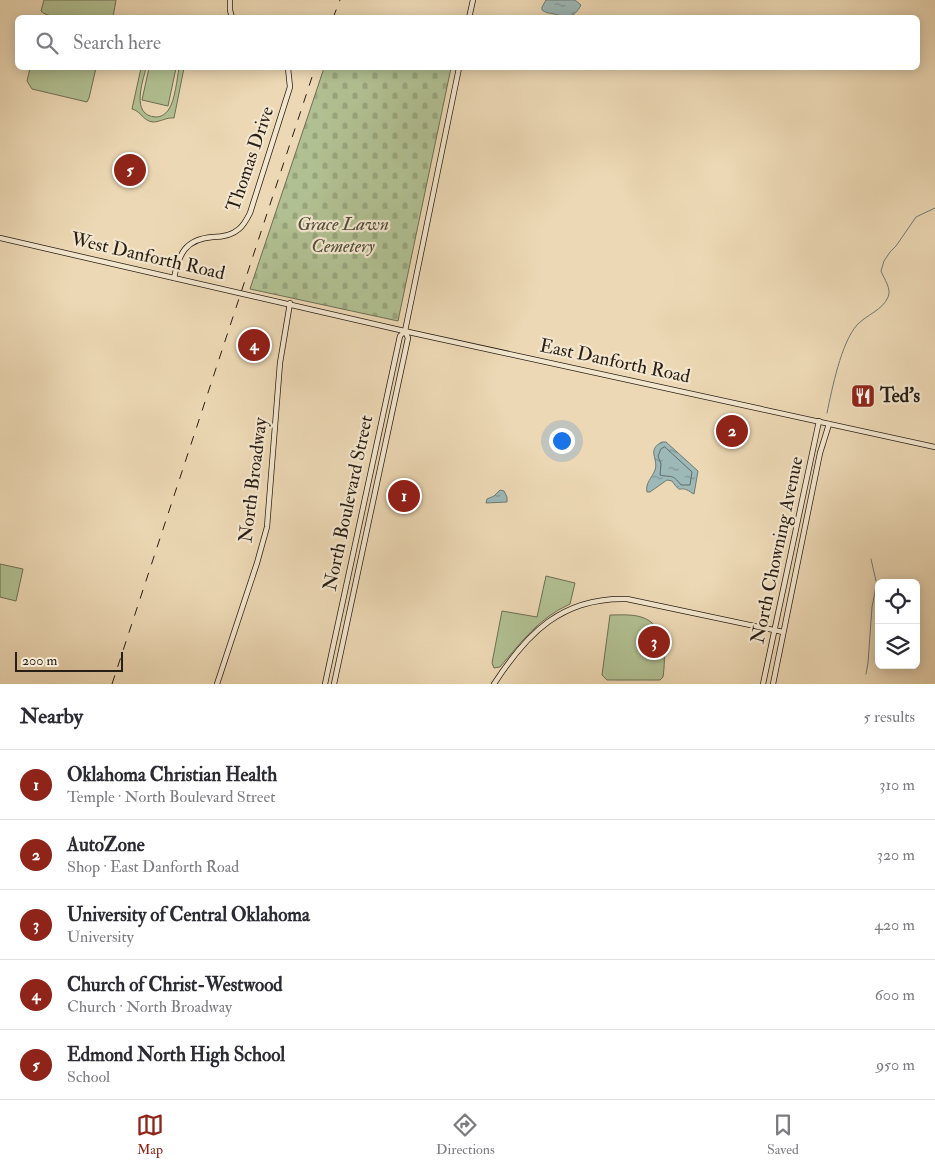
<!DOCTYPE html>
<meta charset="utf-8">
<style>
:root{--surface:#fff;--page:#f7f7f7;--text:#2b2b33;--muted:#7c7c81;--line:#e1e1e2;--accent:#8f2418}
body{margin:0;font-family:"IM FELL Double Pica",serif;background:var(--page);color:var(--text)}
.controls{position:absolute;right:15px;bottom:15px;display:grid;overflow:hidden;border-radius:8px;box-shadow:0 2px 12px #0003}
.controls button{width:45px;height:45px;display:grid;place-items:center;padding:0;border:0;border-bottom:1px solid var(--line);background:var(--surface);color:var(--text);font:25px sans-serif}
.scale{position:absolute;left:15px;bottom:12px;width:108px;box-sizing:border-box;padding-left:5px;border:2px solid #271e15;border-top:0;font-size:14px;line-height:18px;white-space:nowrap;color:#271e15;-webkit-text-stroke:4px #f3e6ce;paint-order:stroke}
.you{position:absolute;left:561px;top:440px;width:18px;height:18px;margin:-12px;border:4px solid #fff;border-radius:50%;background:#1a73e8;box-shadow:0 0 0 8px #1a73e833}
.badge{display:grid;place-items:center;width:32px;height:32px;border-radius:50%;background:var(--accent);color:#fff;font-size:16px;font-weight:700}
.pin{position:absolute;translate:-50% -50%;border:2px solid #fff;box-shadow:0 1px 5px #0006}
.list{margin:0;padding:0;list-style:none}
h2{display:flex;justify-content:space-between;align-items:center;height:65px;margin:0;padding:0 20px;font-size:21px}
h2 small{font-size:16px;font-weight:400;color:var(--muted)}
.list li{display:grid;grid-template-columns:32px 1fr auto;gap:15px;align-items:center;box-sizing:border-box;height:70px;padding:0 20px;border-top:1px solid var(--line)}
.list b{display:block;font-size:19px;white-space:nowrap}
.list p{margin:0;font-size:16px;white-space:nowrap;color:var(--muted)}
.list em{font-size:16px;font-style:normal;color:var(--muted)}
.icon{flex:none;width:28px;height:28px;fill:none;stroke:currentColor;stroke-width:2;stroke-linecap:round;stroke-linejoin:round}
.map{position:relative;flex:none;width:935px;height:684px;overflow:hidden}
.search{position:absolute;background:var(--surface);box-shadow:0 2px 12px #0003;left:15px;right:15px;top:15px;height:55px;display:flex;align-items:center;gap:12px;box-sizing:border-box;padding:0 18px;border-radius:8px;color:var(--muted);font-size:19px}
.sheet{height:415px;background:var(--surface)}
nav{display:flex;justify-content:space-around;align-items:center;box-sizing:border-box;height:70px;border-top:1px solid var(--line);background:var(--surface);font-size:14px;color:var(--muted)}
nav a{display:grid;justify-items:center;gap:2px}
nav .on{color:var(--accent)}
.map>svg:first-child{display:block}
.cemetery{fill:url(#cemetery-stones);stroke:#6c6f54}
.park{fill:#b1c092;stroke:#6c6f54}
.water{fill:url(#water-ripples);stroke:#6d7a76}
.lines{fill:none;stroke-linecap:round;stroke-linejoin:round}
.shore{stroke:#626b66;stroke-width:1}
.stream{stroke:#6d7a76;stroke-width:1}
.secondary-casing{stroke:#271e15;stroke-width:6}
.secondary{stroke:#f3e6ce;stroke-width:4.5}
.rail{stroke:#271e15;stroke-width:1;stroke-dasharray:9 9;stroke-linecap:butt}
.labels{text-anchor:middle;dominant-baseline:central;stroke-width:4.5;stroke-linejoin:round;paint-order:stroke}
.street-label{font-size:19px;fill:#271e15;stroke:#f3e6ce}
.park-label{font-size:19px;font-style:italic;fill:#504f3a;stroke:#f3e6ce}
.poi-label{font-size:19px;font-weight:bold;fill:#271e15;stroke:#f3e6ce;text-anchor:start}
</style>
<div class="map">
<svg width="935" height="684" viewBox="0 0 935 684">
<defs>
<pattern id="cemetery-stones" width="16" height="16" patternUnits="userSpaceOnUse" patternTransform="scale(1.25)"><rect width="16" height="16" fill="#b1c092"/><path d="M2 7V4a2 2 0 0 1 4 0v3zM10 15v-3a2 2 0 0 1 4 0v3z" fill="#98a57d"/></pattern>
<pattern id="water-ripples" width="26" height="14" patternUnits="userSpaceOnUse" patternTransform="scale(1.25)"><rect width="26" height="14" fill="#9cb8b7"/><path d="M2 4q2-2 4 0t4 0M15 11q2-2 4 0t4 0" fill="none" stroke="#7f9594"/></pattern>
</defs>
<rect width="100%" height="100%" fill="#ecd8b4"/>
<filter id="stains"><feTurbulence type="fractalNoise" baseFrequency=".004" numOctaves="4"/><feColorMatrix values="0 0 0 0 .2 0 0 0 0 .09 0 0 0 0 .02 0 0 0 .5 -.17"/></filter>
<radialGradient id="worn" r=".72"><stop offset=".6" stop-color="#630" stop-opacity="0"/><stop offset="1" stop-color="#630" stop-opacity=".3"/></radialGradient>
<!-- cemetery -->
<path class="cemetery" d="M 324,68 L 451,68 L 398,321 L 250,289 Z"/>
<!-- park -->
<g class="park">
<path d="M 44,0 L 116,0 L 113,17 C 98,18 51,22 41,11 Z"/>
<path d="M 30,68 L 96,68 L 89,98 L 87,102 L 32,89 L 27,81 Z"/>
<path d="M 141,68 L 146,68 C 143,81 130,116 156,117 C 161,117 166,114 169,109 C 175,100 177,79 179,68 L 184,68 L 174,118 C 167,117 160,122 153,122 C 143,121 141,111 132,109 Z"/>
<path d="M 149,68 L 176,68 L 168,106 L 142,100 Z"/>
<path d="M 0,564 L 23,569 L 16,601 L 0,597 Z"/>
<path d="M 546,576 L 575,583 L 570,604 C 539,618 521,642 500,667 L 494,668 L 492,663 L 502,611 L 537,617 Z"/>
<path d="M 610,615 C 620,615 631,614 641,617 C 666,624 666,656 663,677 L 660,680 L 607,680 L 602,675 Z"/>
</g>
<!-- water -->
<g class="water">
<path d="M 546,0 L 575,0 L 581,5 C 574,19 567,17 554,14 C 549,13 546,13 542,10 L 542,7 Z"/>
<path d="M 662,442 L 666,442 L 698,471 L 694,494 C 691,493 690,491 687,490 C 678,486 682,495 672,481 L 667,480 L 650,492 L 647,492 C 645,483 652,478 655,470 C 659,459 646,450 662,442 Z"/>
<path d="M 500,490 L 504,491 L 507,497 L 507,502 L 486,503 L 487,499 L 494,496 Z"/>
</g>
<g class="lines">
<!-- shore -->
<path class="shore" d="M 665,447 L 692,472 L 690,485 L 681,485 C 672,473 671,478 660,475 L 661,464 L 658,456 L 661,449 Z"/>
<!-- stream -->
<g class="stream">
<path d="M 827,413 C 832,389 841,343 857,325 C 866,315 883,310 888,297 C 892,289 884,279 881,271 L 884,261 L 890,252 L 896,246 L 916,217 L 935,208"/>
<path d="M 871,559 L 876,581"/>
<path d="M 866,674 L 868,663 L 872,607 L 876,587"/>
</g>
<defs>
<g id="secondary">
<path d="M 230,0 L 230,10 L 232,18"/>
<path d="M 469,18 L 473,0"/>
<path d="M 0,238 L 413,333 L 935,447"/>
<path d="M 174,278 C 179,254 185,239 213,237 C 222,237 231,236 239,229 C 244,225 247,219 250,213 L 290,87 L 288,68"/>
<path d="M 217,684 L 257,563 L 267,527 L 280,363 L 290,303"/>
<path d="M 325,684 L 400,336 L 405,331 L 459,68"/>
<path d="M 334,684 L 408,338 L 405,331"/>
<path d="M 494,684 C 527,633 562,597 627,599 L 783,632"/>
<path d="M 763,684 L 819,421"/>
<path d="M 773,684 L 820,453 L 829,424"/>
</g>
</defs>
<!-- secondary casing -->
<use href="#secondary" class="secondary-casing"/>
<!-- secondary -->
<use href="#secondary" class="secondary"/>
<!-- rail -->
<g class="rail">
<path d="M 333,18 L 340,0"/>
<path d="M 112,684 L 315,68"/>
</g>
</g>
<!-- icons -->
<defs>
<symbol id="restaurant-square" viewBox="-11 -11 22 22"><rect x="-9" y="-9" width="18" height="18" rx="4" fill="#8f2418" stroke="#f3e6ce"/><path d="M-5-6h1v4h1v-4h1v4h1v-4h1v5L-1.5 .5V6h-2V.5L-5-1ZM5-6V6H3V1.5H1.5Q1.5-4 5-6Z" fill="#fff"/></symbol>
</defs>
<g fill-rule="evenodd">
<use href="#restaurant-square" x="849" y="382" width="28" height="28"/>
</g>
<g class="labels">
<!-- street labels -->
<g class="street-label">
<text transform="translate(250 159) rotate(-71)">Thomas Drive</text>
<text transform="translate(148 256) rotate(13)">West Danforth Road</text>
<text transform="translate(615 361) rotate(12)">East Danforth Road</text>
<text transform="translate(253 480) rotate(-83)">North Broadway</text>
<text transform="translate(348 503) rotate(-78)">North Boulevard Street</text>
<text transform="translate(777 550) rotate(-78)">North Chowning Avenue</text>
</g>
<!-- park labels -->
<g class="park-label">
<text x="343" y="224">Grace Lawn<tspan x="343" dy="22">Cemetery</tspan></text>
</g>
<!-- poi labels -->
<g class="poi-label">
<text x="880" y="396">Ted's</text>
</g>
</g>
<rect width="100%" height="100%" filter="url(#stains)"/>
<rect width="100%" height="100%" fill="url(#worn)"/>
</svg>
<div class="controls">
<button><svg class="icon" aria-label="locate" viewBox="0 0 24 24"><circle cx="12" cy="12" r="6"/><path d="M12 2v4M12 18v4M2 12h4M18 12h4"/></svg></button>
<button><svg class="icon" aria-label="layers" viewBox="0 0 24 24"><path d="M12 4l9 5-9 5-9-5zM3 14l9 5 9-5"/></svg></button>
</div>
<div class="scale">200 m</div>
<div class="you"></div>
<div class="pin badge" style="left:404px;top:496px">1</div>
<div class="pin badge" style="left:732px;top:431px">2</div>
<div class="pin badge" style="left:654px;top:642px">3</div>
<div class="pin badge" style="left:254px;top:345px">4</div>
<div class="pin badge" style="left:130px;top:170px">5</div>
<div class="search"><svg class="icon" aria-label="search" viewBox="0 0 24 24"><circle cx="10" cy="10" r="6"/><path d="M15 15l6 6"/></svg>Search here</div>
</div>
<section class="sheet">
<h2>Nearby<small>5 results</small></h2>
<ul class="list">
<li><span class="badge">1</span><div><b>Oklahoma Christian Health</b><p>Temple · North Boulevard Street</p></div><em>310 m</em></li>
<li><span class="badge">2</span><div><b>AutoZone</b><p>Shop · East Danforth Road</p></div><em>320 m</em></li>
<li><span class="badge">3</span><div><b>University of Central Oklahoma</b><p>University</p></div><em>420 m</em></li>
<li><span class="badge">4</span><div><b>Church of Christ-Westwood</b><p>Church · North Broadway</p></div><em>600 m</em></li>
<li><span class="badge">5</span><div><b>Edmond North High School</b><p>School</p></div><em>950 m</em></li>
</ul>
</section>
<nav>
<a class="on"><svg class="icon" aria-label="map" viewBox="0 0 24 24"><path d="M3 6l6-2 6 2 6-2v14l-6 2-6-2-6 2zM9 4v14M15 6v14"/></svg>Map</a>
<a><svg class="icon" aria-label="directions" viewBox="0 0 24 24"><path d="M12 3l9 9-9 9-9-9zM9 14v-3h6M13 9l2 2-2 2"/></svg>Directions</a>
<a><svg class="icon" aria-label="saved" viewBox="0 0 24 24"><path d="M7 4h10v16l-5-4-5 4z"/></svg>Saved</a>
</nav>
